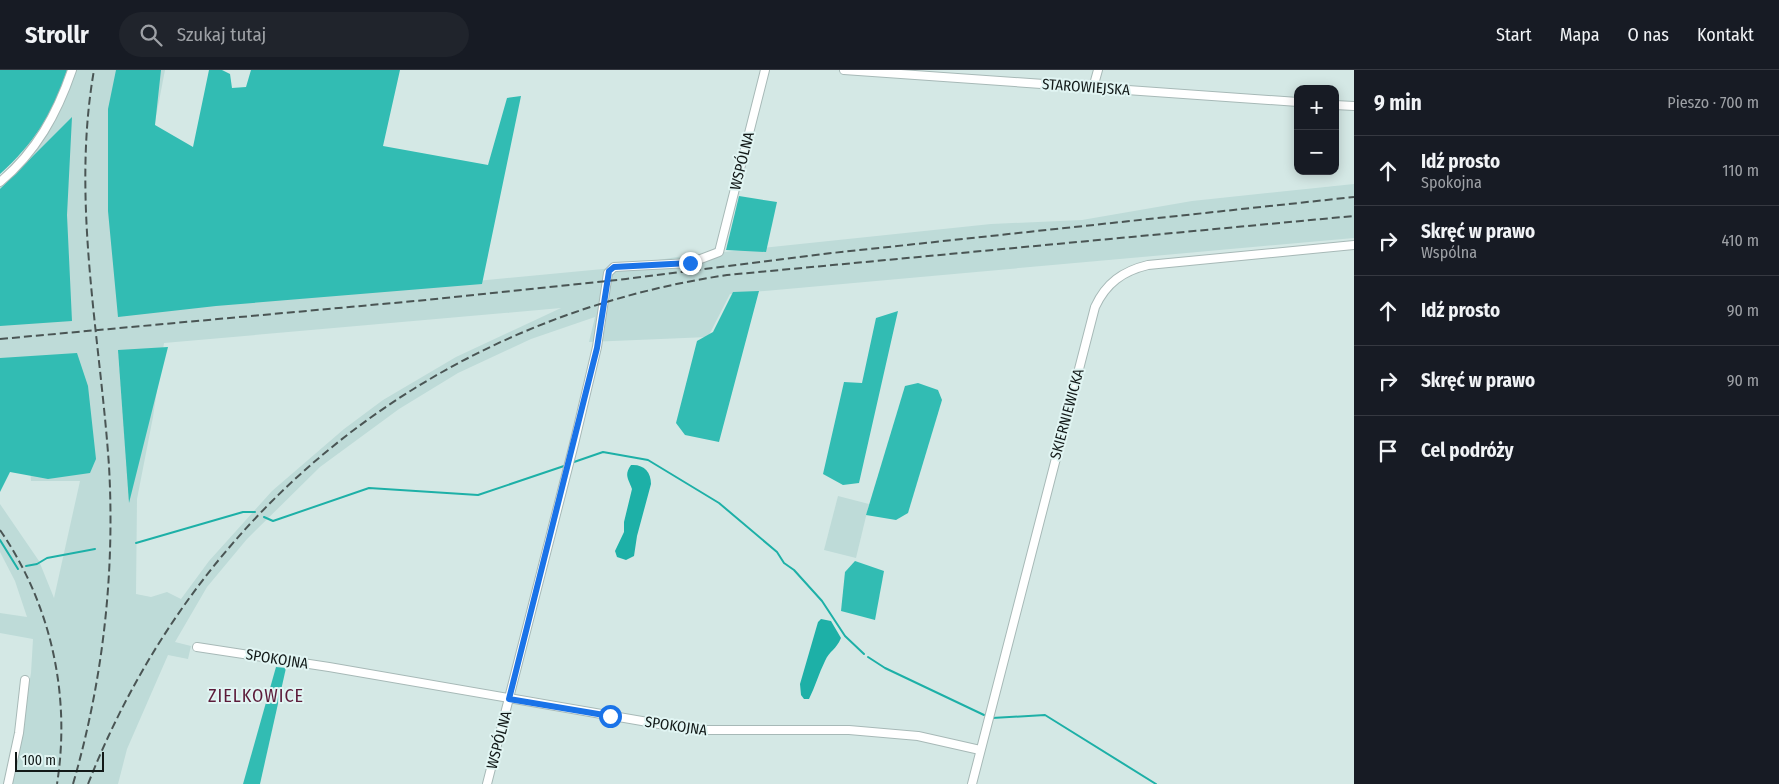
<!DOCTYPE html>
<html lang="pl">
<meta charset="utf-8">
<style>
:root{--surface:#171b24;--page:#20242c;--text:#f1f3f6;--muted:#9ea1a6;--line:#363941}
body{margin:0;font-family:"Fira Sans Condensed",sans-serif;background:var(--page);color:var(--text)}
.controls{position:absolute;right:15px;top:15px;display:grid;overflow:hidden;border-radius:10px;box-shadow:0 2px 12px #0003}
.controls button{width:45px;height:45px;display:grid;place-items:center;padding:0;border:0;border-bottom:1px solid var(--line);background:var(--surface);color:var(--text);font:25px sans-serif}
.scale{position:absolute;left:15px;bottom:12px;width:89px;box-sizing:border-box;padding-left:5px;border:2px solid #121918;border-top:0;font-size:14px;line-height:18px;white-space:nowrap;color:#121918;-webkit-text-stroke:4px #e1f5f3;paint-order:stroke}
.stop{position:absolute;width:15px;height:15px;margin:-11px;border:4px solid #1a73e8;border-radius:50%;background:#fff}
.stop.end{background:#1a73e8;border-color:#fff;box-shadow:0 1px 5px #0008}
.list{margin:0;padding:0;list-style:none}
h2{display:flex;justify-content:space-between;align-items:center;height:65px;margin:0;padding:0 20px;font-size:21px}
h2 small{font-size:16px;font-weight:400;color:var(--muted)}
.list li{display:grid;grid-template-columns:32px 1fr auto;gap:15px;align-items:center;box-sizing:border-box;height:70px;padding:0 20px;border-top:1px solid var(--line)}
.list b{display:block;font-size:19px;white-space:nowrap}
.list p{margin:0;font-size:16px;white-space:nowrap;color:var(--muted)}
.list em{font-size:16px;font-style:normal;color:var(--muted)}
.icon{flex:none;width:28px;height:28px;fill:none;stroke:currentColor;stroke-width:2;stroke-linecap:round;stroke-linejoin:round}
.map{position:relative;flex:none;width:1354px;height:714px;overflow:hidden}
header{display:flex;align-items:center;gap:30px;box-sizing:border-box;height:70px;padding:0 25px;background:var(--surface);border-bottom:1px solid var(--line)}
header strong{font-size:24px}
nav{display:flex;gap:28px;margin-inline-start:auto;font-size:18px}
.search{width:350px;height:45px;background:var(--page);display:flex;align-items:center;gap:12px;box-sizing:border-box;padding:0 18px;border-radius:28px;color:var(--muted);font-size:19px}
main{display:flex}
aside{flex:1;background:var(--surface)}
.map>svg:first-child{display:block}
.built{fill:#bedbd8;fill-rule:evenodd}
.forest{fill:#32bcb3}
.water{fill:#1db0a7}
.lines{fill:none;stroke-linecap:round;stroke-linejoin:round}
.stream{stroke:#1db0a7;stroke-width:2}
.minor-casing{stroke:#a7b9b7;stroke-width:10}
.minor{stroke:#fff;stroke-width:8}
.rail{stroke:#4a5554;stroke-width:2;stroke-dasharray:8 4;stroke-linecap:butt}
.route{stroke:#1a73e8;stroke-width:6}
.labels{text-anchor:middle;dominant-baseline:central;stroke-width:4;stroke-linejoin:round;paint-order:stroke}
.street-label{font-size:15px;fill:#121918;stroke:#e1f5f3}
.quarter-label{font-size:18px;letter-spacing:1px;fill:#5c1b39;stroke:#e1f5f3}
</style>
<header>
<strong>Strollr</strong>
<div class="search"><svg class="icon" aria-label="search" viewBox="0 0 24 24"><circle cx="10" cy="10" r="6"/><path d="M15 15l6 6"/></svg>Szukaj tutaj</div>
<nav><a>Start</a><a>Mapa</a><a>O nas</a><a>Kontakt</a></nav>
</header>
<main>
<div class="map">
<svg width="1354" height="714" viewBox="0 0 1354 714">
<rect width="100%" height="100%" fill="#d4e8e5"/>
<!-- built -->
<g class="built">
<path d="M 46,0 L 165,0 L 154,57 L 141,56 L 456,213 L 603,199 L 677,187 L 991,154 L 1082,150 L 1192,131 L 1354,114 L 1354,168 L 730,224 L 708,267 L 589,272 L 595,247 L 531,269 L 458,303 L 399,339 L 320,397 L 247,469 L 207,517 L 175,572 L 191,576 L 188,589 L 168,585 L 127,679 L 118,714 L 7,714 L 23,649 L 31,603 L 33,569 L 0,563 L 0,543 L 27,547 L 15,511 L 0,482 L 0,434 L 39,491 L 54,528 L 80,411 L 31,411 L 22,291 L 0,292 L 0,106 L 22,83 ZM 561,238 L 456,287 L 383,330 L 344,359 L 272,421 L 209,491 L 181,529 L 167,522 L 151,527 L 136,524 L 137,429 L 153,347 L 164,273 Z"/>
<path d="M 838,426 L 869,434 L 856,488 L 824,480 Z"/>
</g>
<!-- forest -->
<g class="forest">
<path d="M 0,0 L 67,0 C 53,44 34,73 0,104 Z"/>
<path d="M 116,0 L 161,0 L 155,55 L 193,77 L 209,0 L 222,0 L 230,4 L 232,18 L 246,17 L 251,0 L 400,0 L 383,76 L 488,95 L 507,28 L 521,26 L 482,214 L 216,236 L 118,247 L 108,141 L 108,39 Z"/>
<path d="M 72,47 L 67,145 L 72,251 L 0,256 L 0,119 Z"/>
<path d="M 739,126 L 777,132 L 766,182 L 726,180 Z"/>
<path d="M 759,221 L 719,372 L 685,365 L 676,353 L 697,271 L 713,262 L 733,222 Z"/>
<path d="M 898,241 L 859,413 L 843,415 L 823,404 L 844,312 L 862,313 L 876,248 Z"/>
<path d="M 168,277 L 129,433 L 118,280 Z"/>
<path d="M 77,283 L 88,316 L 96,389 L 90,403 L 48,409 L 10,402 L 0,422 L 0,288 Z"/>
<path d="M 918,313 L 938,320 L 942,330 L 908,443 L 896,450 L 866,445 L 905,316 Z"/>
<path d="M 855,491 L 884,501 L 875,550 L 841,541 L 845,502 Z"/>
<path d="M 276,597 L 286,598 L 260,714 L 243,714 Z"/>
</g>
<!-- water -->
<g class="water">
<path d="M 631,395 C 644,394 651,402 651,414 L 637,466 L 634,486 L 626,490 L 617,487 L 615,481 L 624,462 L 624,452 L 632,419 C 628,408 624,405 631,395 Z"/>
<path d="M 821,549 L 831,551 L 841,568 C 836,580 830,580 825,591 C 819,603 815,617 809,629 L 804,629 L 801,625 L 800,614 L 818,552 Z"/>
</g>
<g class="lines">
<!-- stream -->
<g class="stream">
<path d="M 574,392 L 603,382 L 648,390 L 719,433 L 777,482 L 784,493 L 794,500 L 822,531 L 845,566 L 864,584"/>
<path d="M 264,447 L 273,451 L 369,418 L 478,425 L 564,396"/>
<path d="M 0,470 L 18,499"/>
<path d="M 136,473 L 243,442 L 255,442"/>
<path d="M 26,496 L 37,494 L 47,488 L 95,479"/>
<path d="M 868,587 L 885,598 L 984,645"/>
<path d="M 992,648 L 1045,645 L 1156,714"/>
</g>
<defs>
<g id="minor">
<path d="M 844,0 L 1298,32"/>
<path d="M 1093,18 L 1098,0"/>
<path d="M 1335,35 L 1354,36"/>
<path d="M 0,112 C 36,82 57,44 72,0"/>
<path d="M 197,577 L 329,597 L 694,660 L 849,660 L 918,666 L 980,680"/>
<path d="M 8,714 L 19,663 L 25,610"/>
<path d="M 487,714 L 574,374 L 597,277 L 608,203 L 614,197 L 690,193 L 719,182 L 765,0"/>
<path d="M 972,714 L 1095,237 C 1106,213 1123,201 1148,195 L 1354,175"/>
</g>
</defs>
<!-- minor casing -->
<use href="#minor" class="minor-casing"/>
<!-- minor -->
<use href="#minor" class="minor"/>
<!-- rail -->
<g class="rail">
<path d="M 0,269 L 426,230 L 626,209 L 832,183 L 1354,127"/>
<path d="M 0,460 C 51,534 71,625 57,714"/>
<path d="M 73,714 C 103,611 115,503 109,396 C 100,265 71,131 94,0"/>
<path d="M 88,714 C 197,437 433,249 727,205 L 1354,146"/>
</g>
</g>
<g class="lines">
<!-- route -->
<path class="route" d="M 610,646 L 509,629 L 597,278 L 609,201 L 614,197 L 690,193"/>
</g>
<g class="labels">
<!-- street labels -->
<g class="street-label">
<text transform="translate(1086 17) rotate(4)">STAROWIEJSKA</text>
<text transform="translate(742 91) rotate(-76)">WSPÓLNA</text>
<text transform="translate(1067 344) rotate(-75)">SKIERNIEWICKA</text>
<text transform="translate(277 589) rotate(9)">SPOKOJNA</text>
<text transform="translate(676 656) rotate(8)">SPOKOJNA</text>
<text transform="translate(499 670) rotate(-75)">WSPÓLNA</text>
</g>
<!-- quarter labels -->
<g class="quarter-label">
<text x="256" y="626">ZIELKOWICE</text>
</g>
</g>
</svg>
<div class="controls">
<button>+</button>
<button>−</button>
</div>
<div class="scale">100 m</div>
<div class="stop" style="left:610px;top:646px"></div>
<div class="stop end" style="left:690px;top:193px"></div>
</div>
<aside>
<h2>9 min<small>Pieszo · 700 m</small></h2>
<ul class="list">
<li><svg class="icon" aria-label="ahead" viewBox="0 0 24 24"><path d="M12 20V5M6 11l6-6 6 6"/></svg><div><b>Idź prosto</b><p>Spokojna</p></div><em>110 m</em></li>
<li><svg class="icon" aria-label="right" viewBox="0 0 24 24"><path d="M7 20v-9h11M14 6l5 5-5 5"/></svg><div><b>Skręć w prawo</b><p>Wspólna</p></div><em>410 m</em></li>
<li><svg class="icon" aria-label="ahead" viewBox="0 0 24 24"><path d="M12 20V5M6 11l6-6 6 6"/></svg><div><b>Idź prosto</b></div><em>90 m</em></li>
<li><svg class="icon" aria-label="right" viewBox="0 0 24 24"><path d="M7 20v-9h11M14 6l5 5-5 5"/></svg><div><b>Skręć w prawo</b></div><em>90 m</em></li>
<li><svg class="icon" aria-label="arrive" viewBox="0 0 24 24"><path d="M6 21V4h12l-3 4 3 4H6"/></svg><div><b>Cel podróży</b></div></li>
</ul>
</aside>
</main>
